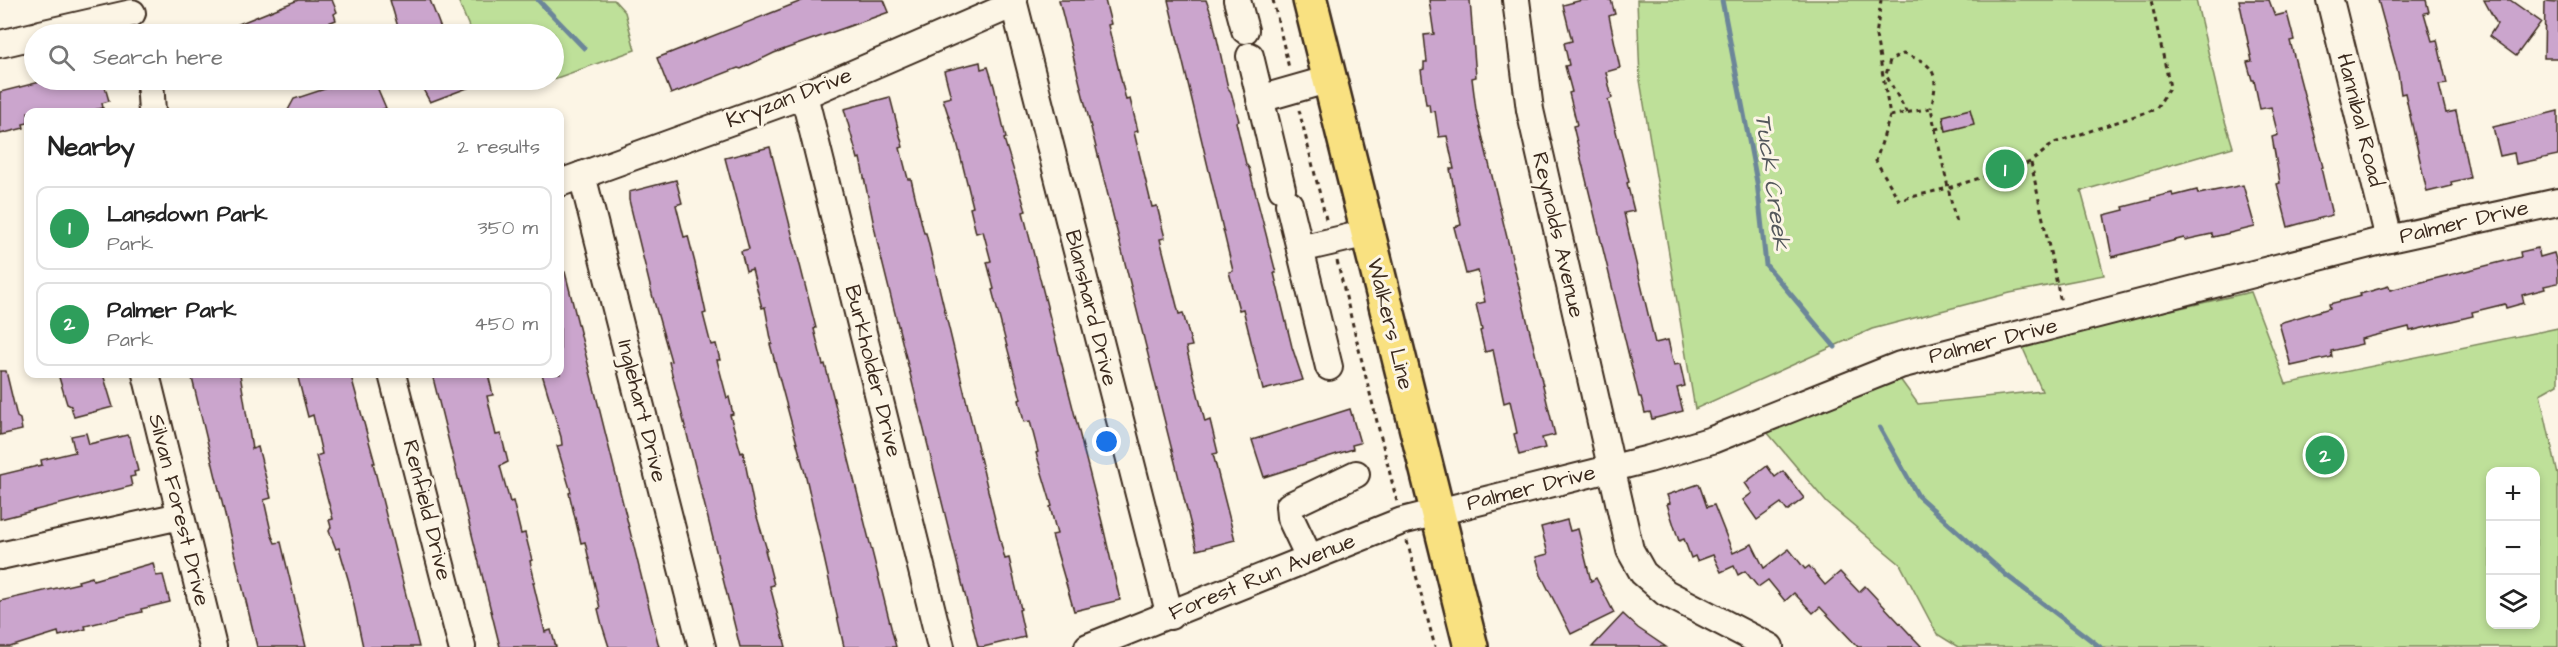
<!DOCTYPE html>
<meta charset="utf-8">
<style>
:root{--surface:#fff;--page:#f6f6f6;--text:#222;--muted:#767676;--line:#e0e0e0;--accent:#ea580c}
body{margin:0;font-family:"Architects Daughter",sans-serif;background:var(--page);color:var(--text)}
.controls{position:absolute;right:18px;bottom:18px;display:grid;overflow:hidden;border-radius:12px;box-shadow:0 3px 9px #0003}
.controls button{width:54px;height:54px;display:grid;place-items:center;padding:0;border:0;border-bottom:2px solid var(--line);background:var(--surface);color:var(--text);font:30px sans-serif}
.you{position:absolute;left:1107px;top:442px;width:21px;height:21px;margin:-15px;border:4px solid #fff;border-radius:50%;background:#1a73e8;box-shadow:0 0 0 9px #1a73e833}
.badge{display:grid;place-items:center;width:39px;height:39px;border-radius:50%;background:var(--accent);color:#fff;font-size:20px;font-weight:700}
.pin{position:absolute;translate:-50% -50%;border:3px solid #fff;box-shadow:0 2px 6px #0006}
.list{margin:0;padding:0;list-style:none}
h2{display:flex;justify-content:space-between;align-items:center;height:78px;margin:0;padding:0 24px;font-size:26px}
h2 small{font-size:20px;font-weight:400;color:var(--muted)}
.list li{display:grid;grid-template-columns:39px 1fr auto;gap:18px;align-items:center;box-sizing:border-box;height:84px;margin:0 12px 12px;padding:0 12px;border:2px solid var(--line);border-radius:12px}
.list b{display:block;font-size:22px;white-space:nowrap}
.list p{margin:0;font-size:20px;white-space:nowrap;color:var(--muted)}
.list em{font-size:20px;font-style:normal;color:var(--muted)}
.icon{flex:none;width:33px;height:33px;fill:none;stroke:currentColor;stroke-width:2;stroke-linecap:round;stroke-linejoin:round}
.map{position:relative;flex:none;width:2558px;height:647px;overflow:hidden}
.search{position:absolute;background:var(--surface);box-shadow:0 3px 9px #0003;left:24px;top:24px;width:540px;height:66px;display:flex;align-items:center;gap:15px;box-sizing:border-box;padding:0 21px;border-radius:33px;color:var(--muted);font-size:22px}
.panel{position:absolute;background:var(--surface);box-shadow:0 3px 9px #0003;left:24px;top:108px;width:540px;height:270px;border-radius:12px}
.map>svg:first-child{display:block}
.green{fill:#bee099;stroke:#7c855c;stroke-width:1.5;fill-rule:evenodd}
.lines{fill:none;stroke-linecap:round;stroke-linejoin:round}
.stream{stroke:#6c8699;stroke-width:5}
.building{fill:#cba5cd;stroke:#3b2a1e;stroke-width:1.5}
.minor-casing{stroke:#3b2a1e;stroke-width:30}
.major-casing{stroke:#3b2a1e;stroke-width:38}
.path{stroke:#3b2a1e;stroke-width:3;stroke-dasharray:4.5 4.5;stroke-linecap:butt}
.minor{stroke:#fcf5e5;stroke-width:26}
.major{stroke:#f9e181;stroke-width:33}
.labels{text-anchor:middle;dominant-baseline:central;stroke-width:6;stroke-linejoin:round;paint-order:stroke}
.street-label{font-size:22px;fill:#3b2a1e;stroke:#fcf5e5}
.water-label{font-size:24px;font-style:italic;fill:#54585c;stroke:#fcf5e5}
</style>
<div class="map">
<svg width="2558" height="647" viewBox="0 0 2558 647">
<rect width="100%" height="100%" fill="#fcf5e5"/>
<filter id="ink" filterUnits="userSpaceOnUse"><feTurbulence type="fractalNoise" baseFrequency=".0167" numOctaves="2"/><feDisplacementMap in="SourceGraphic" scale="12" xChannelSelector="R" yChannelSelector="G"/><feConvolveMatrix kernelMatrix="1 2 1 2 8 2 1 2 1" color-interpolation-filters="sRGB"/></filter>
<g filter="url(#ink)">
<!-- green -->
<g class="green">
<path d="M 458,0 L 614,0 L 625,12 L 635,50 L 554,79 L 554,34 L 472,34 Z"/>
<path d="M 1637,0 L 2196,0 L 2222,111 L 2233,147 L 2081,191 L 2104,275 L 2010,293 L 1872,329 L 1695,409 L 1640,80 Z"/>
<path d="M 2251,292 L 2286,384 L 2558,328 L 2558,384 L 2540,394 L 2558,475 L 2558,647 L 1958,647 L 1937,634 L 1900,564 L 1827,503 L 1767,432 L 1900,379 L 1918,404 L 2042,391 L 2021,344 ZM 2490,472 L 2536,472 L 2536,624 L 2490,624 Z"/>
</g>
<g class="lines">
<!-- stream -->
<g class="stream">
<path d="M 538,0 L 584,48"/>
<path d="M 1722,0 L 1757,182 L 1766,265 L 1835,347"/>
<path d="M 1880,428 L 1918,496 L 2006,575 L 2100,647"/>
</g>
</g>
<!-- building -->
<g class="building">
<path d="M 298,0 L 332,0 L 337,12 L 334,14 L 336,20 L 301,34 L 214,34 Z"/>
<path d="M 390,0 L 430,0 L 443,34 L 400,34 Z"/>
<path d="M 804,0 L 884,0 L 889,12 L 774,53 L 741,69 L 738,68 L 671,94 L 657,58 Z"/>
<path d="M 1059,0 L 1105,0 L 1111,24 L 1108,25 L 1126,100 L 1130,99 L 1138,131 L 1134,132 L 1152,207 L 1157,206 L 1165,238 L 1160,239 L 1179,314 L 1183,313 L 1192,346 L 1186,347 L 1205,422 L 1210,420 L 1218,453 L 1213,454 L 1235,540 L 1197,550 Z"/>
<path d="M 1168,0 L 1206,0 L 1212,16 L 1228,88 L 1231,92 L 1239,121 L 1236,122 L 1246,164 L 1249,168 L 1276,273 L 1274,273 L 1292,347 L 1303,380 L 1263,390 L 1243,309 L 1239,310 L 1229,272 L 1233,271 Z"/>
<path d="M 1429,0 L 1470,0 L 1476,77 L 1472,78 L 1476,110 L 1555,435 L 1542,438 L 1545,448 L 1519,455 L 1514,434 L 1517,433 L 1510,401 L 1504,403 L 1493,350 L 1485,352 L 1480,331 L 1482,330 L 1476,304 L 1485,302 L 1478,271 L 1466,274 L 1454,227 L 1461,225 L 1450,169 L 1454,169 L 1447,136 L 1439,137 L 1435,111 L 1430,112 L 1429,104 L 1426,104 L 1421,70 L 1424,69 L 1424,62 L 1427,62 L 1424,35 L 1434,34 Z"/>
<path d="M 1582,0 L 1611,0 L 1615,14 L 1609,16 L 1620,68 L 1606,72 L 1612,98 L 1608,100 L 1629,182 L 1627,183 L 1634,211 L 1624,213 L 1655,343 L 1668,340 L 1674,365 L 1680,364 L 1685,386 L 1677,388 L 1683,411 L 1652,419 L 1650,412 L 1645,413 L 1641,397 L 1639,397 L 1573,126 L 1577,125 L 1569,93 L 1572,92 L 1565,66 L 1569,65 L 1564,43 L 1572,41 L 1563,5 Z"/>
<path d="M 2239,0 L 2269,0 L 2275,16 L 2287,13 L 2294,40 L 2290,41 L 2323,167 L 2321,168 L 2332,215 L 2288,227 L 2277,184 L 2280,183 L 2272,137 L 2278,135 L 2271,107 L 2260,109 L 2254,80 L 2252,80 L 2247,62 L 2252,61 Z"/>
<path d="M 2378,0 L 2426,0 L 2429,12 L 2424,13 L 2432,41 L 2437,40 L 2447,84 L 2439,85 L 2446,113 L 2456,111 L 2470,178 L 2451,182 L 2452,186 L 2427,192 L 2405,93 L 2401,94 L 2398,73 Z"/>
<path d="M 2484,0 L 2510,0 L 2541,22 L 2516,56 L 2489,36 L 2497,24 Z"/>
<path d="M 2545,1 L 2558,2 L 2558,58 L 2544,58 Z"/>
<path d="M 980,62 L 981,69 L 988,67 L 994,86 L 1006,138 L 1004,139 L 1026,211 L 1023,212 L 1102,522 L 1120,600 L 1074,611 L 1052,535 L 1057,534 L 1050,507 L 1052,506 L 1036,453 L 1038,452 L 1030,421 L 1024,422 L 1019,400 L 1021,399 L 992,290 L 994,289 L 987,262 L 991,261 L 983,231 L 976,233 L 970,208 L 973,207 L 957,142 L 943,99 L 951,97 L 944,71 Z"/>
<path d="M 48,80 L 103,80 L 109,101 L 102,103 L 103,108 L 84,112 L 28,112 L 28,123 L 23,124 L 24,128 L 0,134 L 0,92 Z"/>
<path d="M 352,80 L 374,80 L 386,108 L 375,112 L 287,112 L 294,99 Z"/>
<path d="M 418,80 L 486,80 L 486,81 L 430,102 Z"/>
<path d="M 890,97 L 903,147 L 900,148 L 908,179 L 911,179 L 924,233 L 926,233 L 998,532 L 1005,559 L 1009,558 L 1021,609 L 1019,610 L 1025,637 L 983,647 L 978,647 L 878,245 L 860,158 L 858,159 L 844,109 Z"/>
<path d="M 1970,109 L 1974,124 L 1946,131 L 1943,116 Z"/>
<path d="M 2558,111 L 2558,155 L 2516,164 L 2514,153 L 2500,156 L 2493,127 Z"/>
<path d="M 770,147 L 816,328 L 814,329 L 823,365 L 825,364 L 896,647 L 844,647 L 806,477 L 770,344 L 772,344 L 765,307 L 762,308 L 752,269 L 746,271 L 741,251 L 749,249 L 725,158 Z"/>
<path d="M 676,180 L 682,203 L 676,205 L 684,237 L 688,236 L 695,263 L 706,313 L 703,314 L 711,345 L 716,344 L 720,360 L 717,360 L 727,398 L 729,397 L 733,414 L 730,415 L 741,453 L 743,452 L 754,507 L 767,550 L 765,550 L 774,585 L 770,586 L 786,647 L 740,647 L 669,362 L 671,361 L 653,298 L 629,200 L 629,192 Z"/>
<path d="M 2243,185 L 2255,227 L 2213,237 L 2212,234 L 2185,240 L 2184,238 L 2112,257 L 2104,215 L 2124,210 L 2123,207 L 2151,200 L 2151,198 L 2172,193 L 2173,196 L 2197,190 L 2198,194 Z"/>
<path d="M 2538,248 L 2540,257 L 2554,253 L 2558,267 L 2558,283 L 2544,286 L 2545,289 L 2522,295 L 2524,303 L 2506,308 L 2505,304 L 2472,312 L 2473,316 L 2410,331 L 2409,327 L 2361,339 L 2362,344 L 2331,351 L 2332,357 L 2291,366 L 2279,323 L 2330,308 L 2329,304 L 2361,296 L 2360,294 L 2389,286 L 2390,290 L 2521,257 L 2520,252 Z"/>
<path d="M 560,272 L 565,272 L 659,647 L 609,647 L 602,625 L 598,609 L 600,608 L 585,542 L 581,543 L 569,493 L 571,492 L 557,446 L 562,445 L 561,437 L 542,374 L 560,374 Z"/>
<path d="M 0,371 L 6,371 L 17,417 L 20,419 L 22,430 L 0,435 Z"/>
<path d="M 58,374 L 103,374 L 113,407 L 74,417 L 71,406 L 67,404 Z"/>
<path d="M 191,374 L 240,374 L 252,449 L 258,447 L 271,498 L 264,500 L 272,536 L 275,543 L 281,542 L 306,647 L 257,647 Z"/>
<path d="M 297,374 L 346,374 L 347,377 L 351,376 L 375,463 L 373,463 L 419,647 L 363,647 L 349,582 L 339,548 L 336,549 L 329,531 L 331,527 L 329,520 L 333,519 L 316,456 L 322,454 L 313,415 L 308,417 Z"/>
<path d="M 432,374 L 488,374 L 493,395 L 487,396 L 496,435 L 501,434 L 508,462 L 500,466 L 510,502 L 513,501 L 521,534 L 525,533 L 532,560 L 530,561 L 535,582 L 533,582 L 545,632 L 551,630 L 556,647 L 500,647 Z"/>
<path d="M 1350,409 L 1360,443 L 1352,445 L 1353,449 L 1264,477 L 1252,440 Z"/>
<path d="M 86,433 L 89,444 L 127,435 L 130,438 L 138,471 L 134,472 L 135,476 L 130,477 L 132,486 L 0,519 L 0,475 L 42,465 L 41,460 L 75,452 L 71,436 Z"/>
<path d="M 1767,466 L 1775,477 L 1783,471 L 1804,498 L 1787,511 L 1781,503 L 1757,520 L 1743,500 L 1752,493 L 1745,483 Z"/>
<path d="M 1699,484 L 1707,507 L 1714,505 L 1733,553 L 1752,544 L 1764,568 L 1789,549 L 1805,569 L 1809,566 L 1825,585 L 1840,572 L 1859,592 L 1865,586 L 1922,647 L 1858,647 L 1820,607 L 1813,613 L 1794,593 L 1785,601 L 1768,580 L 1758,587 L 1745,571 L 1738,575 L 1734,566 L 1721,572 L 1713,555 L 1697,561 L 1695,556 L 1691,558 L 1684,539 L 1679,541 L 1667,504 L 1670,503 L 1667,495 Z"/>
<path d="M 1567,520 L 1570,531 L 1578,529 L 1591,581 L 1596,578 L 1614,613 L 1571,634 L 1541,575 L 1536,557 L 1548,554 L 1541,527 Z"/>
<path d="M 153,563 L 156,576 L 163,575 L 170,602 L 141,609 L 142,612 L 85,626 L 86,629 L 59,636 L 58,632 L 10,647 L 0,647 L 0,601 L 79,583 L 78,581 L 92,577 L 93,580 Z"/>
<path d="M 1623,614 L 1638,628 L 1666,647 L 1592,647 Z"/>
</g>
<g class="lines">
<defs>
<g id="minor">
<path d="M 1013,0 L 1170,616"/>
<path d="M 1237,0 L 1245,30"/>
<path d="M 1516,0 L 1530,110 L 1630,550 L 1643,573 L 1666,593 L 1770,647"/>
<path d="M 2330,0 L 2389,239"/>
<path d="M 40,34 L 132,13"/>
<path d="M 0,44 L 34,36"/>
<path d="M 1250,56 L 1282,189"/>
<path d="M 150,80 L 152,112"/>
<path d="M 804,95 L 941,647"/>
<path d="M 1260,99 L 1330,79"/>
<path d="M 582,175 L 702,647"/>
<path d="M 560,183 L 804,95 L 1014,4"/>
<path d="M 1289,204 L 1329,367"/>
<path d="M 1300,249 L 1368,233"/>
<path d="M 146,374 L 213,647"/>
<path d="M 392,374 L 462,647"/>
<path d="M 0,556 L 180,516"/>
<path d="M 1309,557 L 1290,517 L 1289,506 L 1356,474"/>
<path d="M 1088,647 L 1402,521 L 1649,459 L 1712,440 L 1900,365 L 2389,239 L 2558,202"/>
</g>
<path id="major" d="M 1310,0 L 1471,647"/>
</defs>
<!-- minor casing -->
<use href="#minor" class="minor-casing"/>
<!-- major casing -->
<use href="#major" class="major-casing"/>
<!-- path -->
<g class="path">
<path d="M 1273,0 L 1289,68"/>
<path d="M 1881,0 L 1876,36 L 1890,116 L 1876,161 L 1899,200 L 1948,188 L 2031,162 L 2054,143 L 2156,109 L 2170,87 L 2151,0"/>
<path d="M 1299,110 L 1327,223"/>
<path d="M 1907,113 L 1886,75 L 1890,60 L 1903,54 C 1937,63 1939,77 1931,108"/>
<path d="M 1890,116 L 1931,108 L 1935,129 L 1945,127"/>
<path d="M 1935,129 L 1956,223"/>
<path d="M 2031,163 L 2061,303"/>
<path d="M 1337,261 L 1397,502"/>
<path d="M 1407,541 L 1435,647"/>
</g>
<!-- minor -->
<use href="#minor" class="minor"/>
<!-- major -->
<use href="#major" class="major"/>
</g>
</g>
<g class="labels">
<!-- street labels -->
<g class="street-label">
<text transform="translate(789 98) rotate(-21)">Kryzan Drive</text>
<text transform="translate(2360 120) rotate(76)">Hannibal Road</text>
<text transform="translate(2464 222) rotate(-13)">Palmer Drive</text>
<text transform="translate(1558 235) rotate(77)">Reynolds Avenue</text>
<text transform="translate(1091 308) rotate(76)">Blanshard Drive</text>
<text transform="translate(1390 324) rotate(76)">Walkers Line</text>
<text transform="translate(1993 341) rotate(-14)">Palmer Drive</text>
<text transform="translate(873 371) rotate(76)">Burkholder Drive</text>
<text transform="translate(642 411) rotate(76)">Inglehart Drive</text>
<text transform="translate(1531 488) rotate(-14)">Palmer Drive</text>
<text transform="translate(179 510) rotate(76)">Silvan Forest Drive</text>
<text transform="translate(427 510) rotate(76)">Renfield Drive</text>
<text transform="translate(1262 577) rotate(-22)">Forest Run Avenue</text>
</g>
<!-- water labels -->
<g class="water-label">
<text transform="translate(1772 182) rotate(82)">Tuck Creek</text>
</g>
</g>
</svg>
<div class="controls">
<button>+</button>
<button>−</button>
<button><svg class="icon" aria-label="layers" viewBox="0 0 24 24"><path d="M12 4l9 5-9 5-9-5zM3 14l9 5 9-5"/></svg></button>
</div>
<div class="you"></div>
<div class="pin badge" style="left:2005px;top:169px;background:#2e9e5b">1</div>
<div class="pin badge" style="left:2325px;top:455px;background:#2e9e5b">2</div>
<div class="search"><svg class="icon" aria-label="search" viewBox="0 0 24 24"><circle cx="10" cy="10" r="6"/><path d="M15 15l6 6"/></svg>Search here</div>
<section class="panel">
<h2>Nearby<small>2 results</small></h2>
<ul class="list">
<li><span class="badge" style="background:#2e9e5b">1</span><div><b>Lansdown Park</b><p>Park</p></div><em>350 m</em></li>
<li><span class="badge" style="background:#2e9e5b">2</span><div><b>Palmer Park</b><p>Park</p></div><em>450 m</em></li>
</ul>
</section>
</div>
